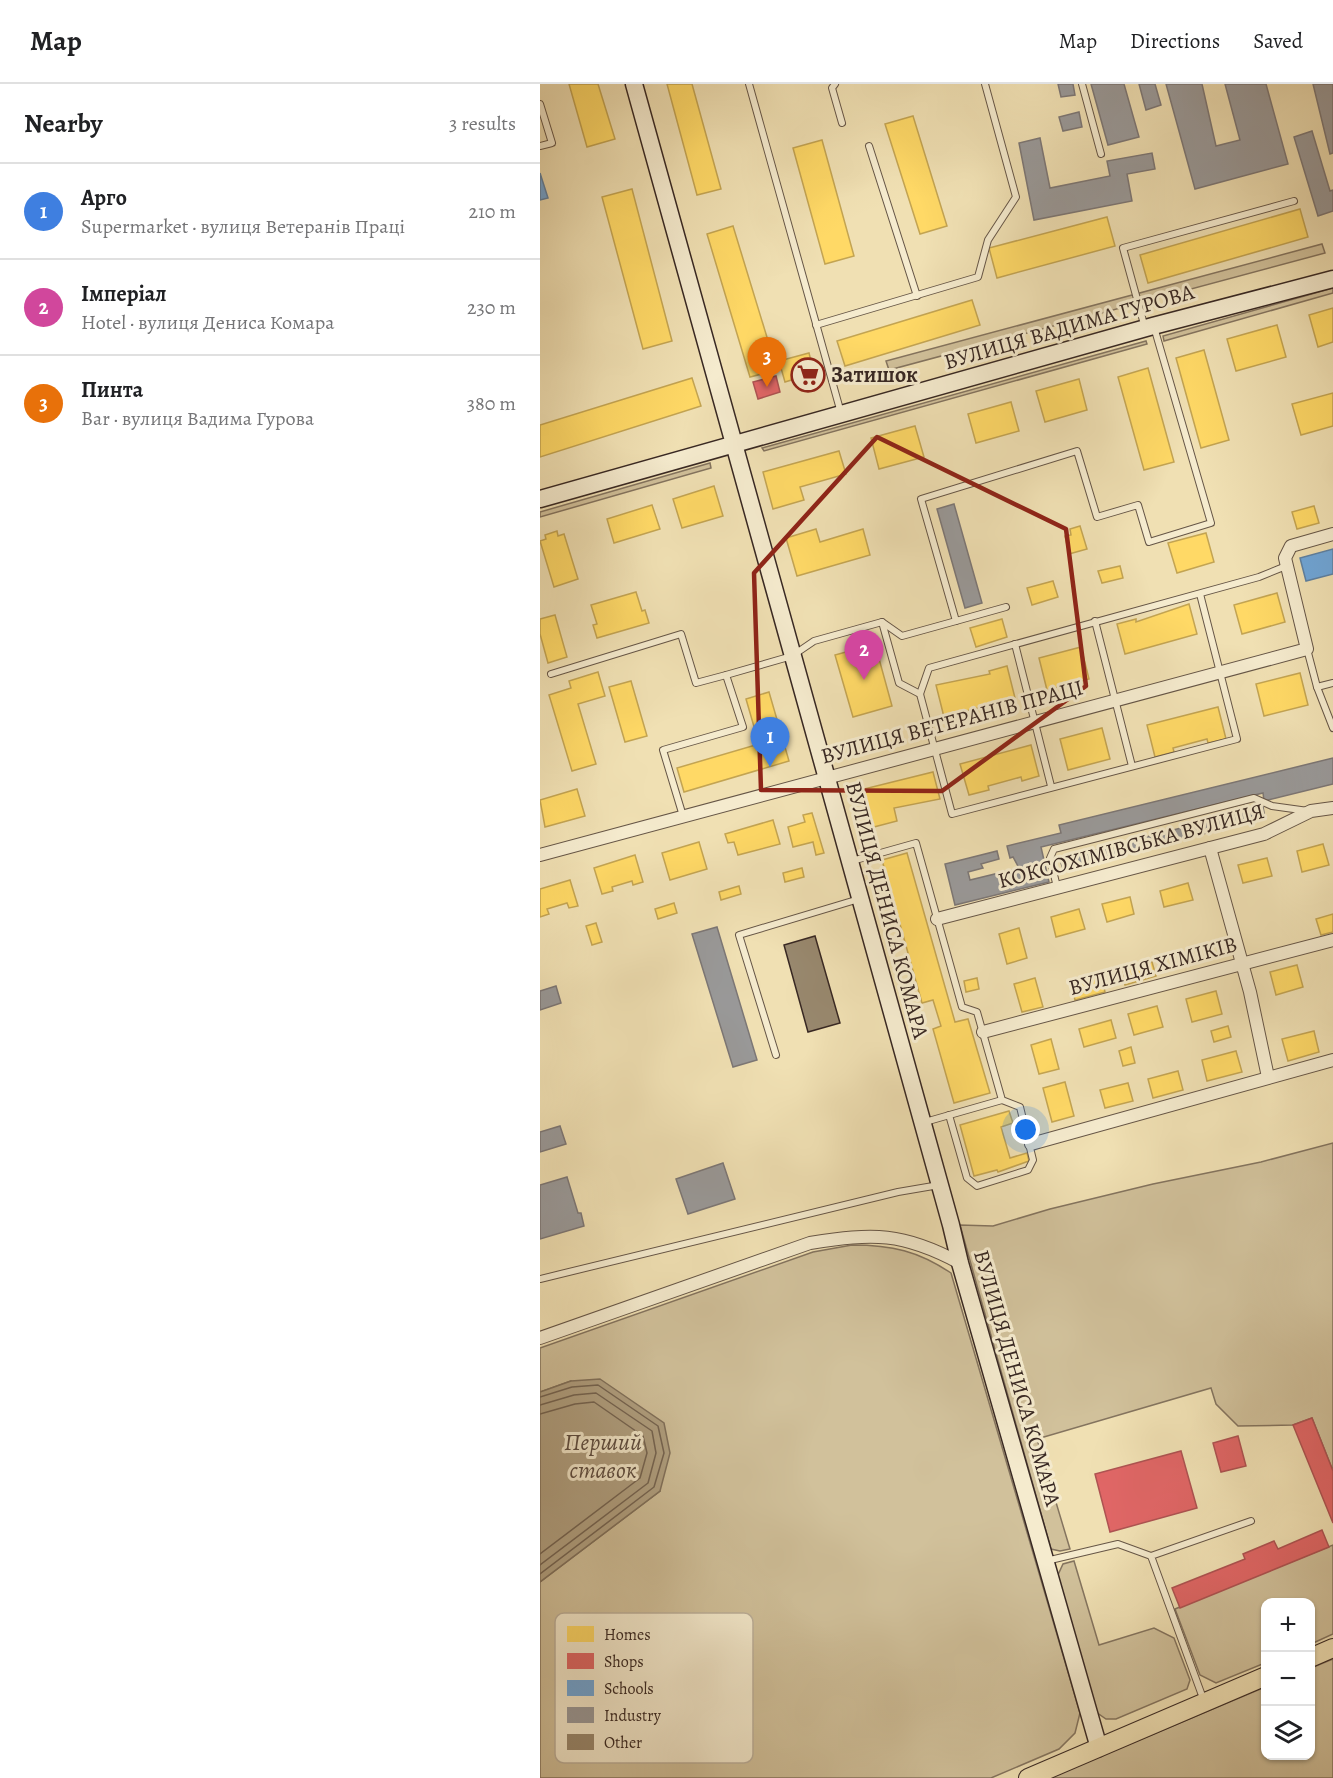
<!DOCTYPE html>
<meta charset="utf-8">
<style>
:root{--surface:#fff;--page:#f6f6f6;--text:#202124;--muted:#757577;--line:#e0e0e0;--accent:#2563eb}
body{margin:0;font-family:Alegreya,serif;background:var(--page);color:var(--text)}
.controls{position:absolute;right:18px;bottom:18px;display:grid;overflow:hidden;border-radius:12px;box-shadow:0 2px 4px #0004}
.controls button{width:54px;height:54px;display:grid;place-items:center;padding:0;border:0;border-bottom:2px solid var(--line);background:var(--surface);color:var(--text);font:30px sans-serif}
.you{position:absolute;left:486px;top:1046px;width:21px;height:21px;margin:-15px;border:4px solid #fff;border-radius:50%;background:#1a73e8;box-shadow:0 0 0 9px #1a73e833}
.badge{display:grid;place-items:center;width:39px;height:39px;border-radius:50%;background:var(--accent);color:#fff;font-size:20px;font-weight:700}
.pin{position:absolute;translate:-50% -50px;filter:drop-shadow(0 2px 3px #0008)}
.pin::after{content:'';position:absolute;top:32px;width:21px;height:18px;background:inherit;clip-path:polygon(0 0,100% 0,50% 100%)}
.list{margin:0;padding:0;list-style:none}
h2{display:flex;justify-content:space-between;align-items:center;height:78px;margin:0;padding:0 24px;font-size:26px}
h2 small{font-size:20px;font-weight:400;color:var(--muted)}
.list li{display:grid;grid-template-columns:39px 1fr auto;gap:18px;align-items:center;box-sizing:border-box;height:96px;padding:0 24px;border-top:2px solid var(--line)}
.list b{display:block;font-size:22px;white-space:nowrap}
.list p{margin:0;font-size:20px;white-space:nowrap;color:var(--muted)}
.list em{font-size:20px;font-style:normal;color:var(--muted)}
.icon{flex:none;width:33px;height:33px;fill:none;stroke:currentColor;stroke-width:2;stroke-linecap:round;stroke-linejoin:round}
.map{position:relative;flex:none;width:793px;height:1694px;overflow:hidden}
header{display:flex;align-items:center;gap:36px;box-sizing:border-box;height:84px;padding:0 30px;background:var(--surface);border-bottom:2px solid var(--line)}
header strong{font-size:28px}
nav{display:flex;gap:33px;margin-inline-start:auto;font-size:21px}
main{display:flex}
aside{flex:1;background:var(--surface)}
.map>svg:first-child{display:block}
.green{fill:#d1c19b;stroke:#84745f;stroke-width:1.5}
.water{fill:#b1a182;stroke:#81715c;stroke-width:1.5}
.homes{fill:#ffd966;stroke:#c3a452;stroke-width:1.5}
.shops{fill:#e06666;stroke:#ae5352;stroke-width:1.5}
.schools{fill:#6fa8dc;stroke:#5e82a4;stroke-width:1.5}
.industry{fill:#999;stroke:#7c7776;stroke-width:1.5}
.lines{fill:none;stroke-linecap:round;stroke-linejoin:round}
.shore{stroke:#746452;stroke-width:1.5}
.building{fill:#98886e;stroke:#382823;stroke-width:1.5}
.lane-casing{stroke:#665647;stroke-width:8}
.street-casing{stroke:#665647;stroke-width:14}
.secondary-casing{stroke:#382823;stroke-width:19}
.primary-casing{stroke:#382823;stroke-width:20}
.lane{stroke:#f5ebce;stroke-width:6}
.street{stroke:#f5ebce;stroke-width:12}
.secondary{stroke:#f5ebce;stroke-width:16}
.primary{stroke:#f0e0b3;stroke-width:18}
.marked{fill:none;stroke:#8f2418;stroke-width:4.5;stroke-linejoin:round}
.labels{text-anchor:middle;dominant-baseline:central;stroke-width:6;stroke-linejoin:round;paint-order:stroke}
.street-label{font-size:22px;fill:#382823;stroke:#f5ebce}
.poi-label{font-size:22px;font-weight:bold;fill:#382823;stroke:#f5ebce;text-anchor:start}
.water-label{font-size:24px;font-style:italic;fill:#5c4c40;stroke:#f5ebce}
.key{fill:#f5ebce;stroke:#bcb09b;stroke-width:1.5}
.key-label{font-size:16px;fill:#382823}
</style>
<header>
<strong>Map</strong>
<nav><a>Map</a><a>Directions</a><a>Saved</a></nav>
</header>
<main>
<aside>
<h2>Nearby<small>3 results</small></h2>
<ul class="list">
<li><span class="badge" style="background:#3f7fe0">1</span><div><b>Арго</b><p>Supermarket · вулиця Ветеранів Праці</p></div><em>210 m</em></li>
<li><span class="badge" style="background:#d1479c">2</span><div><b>Імперіал</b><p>Hotel · вулиця Дениса Комара</p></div><em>230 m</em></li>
<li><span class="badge" style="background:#e8710a">3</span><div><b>Пинта</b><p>Bar · вулиця Вадима Гурова</p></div><em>380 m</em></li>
</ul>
</aside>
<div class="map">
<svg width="793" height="1694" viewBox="0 0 793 1694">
<rect width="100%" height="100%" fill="#f0e0b3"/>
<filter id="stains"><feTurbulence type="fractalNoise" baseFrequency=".00333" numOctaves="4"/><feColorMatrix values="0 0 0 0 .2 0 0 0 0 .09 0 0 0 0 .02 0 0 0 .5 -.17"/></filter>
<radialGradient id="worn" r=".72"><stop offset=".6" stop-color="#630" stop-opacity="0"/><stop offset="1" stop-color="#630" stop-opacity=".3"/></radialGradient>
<!-- green -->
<g class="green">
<path d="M 782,160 L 785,169 L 349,286 L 346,277 Z"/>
<path d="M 793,204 L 793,209 L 624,257 L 623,252 Z"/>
<path d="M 606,257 L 607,260 L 224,367 L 222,364 Z"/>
<path d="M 170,379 L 171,384 L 0,433 L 0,428 Z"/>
<path d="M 793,1059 L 793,1387 L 772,1334 L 753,1341 L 698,1342 L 676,1320 L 671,1304 L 497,1355 L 530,1465 L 520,1467 L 511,1465 L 420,1141 L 453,1142 L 510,1125 L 613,1100 L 721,1078 Z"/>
<path d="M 312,1161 C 352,1161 378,1167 411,1189 L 540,1629 L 535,1649 L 519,1665 L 451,1694 L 0,1694 L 0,1498 L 120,1407 L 31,1297 L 0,1308 L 0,1264 L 273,1168 Z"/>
<path d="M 793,1461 L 793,1550 L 771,1560 L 770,1518 L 726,1518 L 725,1579 L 676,1599 L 660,1591 L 635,1525 Z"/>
<path d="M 534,1477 L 559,1561 L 614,1544 L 634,1554 L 650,1596 L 647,1605 L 576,1635 L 566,1635 L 556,1628 L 517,1493 L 523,1480 Z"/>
<path d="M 793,1575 L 793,1694 L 509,1694 L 725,1603 L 726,1672 L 770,1672 L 771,1584 Z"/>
</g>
<!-- water -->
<path class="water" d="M 60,1295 L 124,1339 L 130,1369 L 120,1407 L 0,1498 L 0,1308 L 31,1297 Z"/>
<!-- homes -->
<g class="homes">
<path d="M 29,0 L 58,0 L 75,55 L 47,63 Z"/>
<path d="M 127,0 L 152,0 L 181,105 L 157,111 Z"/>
<path d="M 373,32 L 407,142 L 380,150 L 345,40 Z"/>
<path d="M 282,56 L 314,172 L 285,180 L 253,64 Z"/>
<path d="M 92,105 L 132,257 L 103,265 L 62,113 Z"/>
<path d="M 760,125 L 768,153 L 608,199 L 600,171 Z"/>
<path d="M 567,133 L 575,162 L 457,194 L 449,164 Z"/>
<path d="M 193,142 L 237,286 L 210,293 L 167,150 Z"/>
<path d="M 432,216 L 440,241 L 305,282 L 297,257 Z"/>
<path d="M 793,224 L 793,258 L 778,263 L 769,231 Z"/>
<path d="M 737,241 L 746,273 L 696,287 L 687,255 Z"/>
<path d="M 664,266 L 689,356 L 661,364 L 636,274 Z"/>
<path d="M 269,269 L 274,289 L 245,298 L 239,277 Z"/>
<path d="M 608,284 L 634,378 L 604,386 L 578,293 Z"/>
<path d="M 152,294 L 161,322 L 0,373 L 0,341 Z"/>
<path d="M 539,295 L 547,326 L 505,338 L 496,307 Z"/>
<path d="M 793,309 L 793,342 L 761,351 L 752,320 Z"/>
<path d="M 471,318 L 479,347 L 436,359 L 428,330 Z"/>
<path d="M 375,342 L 384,373 L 339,385 L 331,354 Z"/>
<path d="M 299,367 L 306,390 L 260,403 L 264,416 L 233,425 L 223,388 Z"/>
<path d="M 174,402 L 183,432 L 142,444 L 133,415 Z"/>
<path d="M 112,421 L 120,445 L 74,459 L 67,435 Z"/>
<path d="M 774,422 L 779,439 L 757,445 L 752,428 Z"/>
<path d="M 540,442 L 547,465 L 529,470 L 525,452 L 531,451 L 530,445 Z"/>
<path d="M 276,445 L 280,458 L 323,445 L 330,471 L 257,492 L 246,454 Z"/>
<path d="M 17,447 L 18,452 L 24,450 L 38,495 L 14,503 L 0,457 L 6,455 L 5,451 Z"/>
<path d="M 666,449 L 674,478 L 637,489 L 628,459 Z"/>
<path d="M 580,482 L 583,494 L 562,499 L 558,487 Z"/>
<path d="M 513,497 L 518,513 L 492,521 L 487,504 Z"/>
<path d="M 96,508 L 102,527 L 105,526 L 109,539 L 57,554 L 53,541 L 57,540 L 51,521 Z"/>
<path d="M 737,509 L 745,538 L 702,550 L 694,521 Z"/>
<path d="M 649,520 L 657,550 L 585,570 L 577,540 L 596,535 L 596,538 Z"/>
<path d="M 15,531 L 27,573 L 8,579 L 0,550 L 0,535 Z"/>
<path d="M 462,535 L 467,553 L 436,563 L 430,544 Z"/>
<path d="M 335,560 L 352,622 L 313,633 L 295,571 Z"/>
<path d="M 541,563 L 549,595 L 507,606 L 499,574 Z"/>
<path d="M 467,582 L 475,614 L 404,633 L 396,601 L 450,590 L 449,587 Z"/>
<path d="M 58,588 L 65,612 L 38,620 L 56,680 L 32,687 L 9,611 L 31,604 L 29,597 Z"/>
<path d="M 760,589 L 768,621 L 724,632 L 716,600 Z"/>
<path d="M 91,597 L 107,652 L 85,658 L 69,603 Z"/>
<path d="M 229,608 L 249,677 L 144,708 L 137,684 L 219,660 L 206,615 Z"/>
<path d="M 678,623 L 686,655 L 668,659 L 667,655 L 633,664 L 634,668 L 615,673 L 607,641 Z"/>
<path d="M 562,644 L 570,675 L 528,686 L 520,655 Z"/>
<path d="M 491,661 L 499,692 L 482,697 L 481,693 L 448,702 L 449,706 L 429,711 L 420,680 Z"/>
<path d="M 393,688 L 400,715 L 354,724 L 357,737 L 330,744 L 320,706 Z"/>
<path d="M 37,705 L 45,732 L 5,743 L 0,716 Z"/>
<path d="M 272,729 L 284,769 L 276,771 L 273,758 L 253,763 L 248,743 L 265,738 L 263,731 Z"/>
<path d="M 233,736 L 240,760 L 198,771 L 194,758 L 188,759 L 185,750 Z"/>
<path d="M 159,758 L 167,785 L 130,796 L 122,769 Z"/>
<path d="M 783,760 L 789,781 L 762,788 L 757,767 Z"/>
<path d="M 367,769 L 415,938 L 428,935 L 450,1009 L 414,1019 L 393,945 L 401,942 L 393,916 L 382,919 L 342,776 Z"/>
<path d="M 95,771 L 103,798 L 93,801 L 92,797 L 72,803 L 73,807 L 62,810 L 54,784 Z"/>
<path d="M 727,774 L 732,792 L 703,799 L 698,781 Z"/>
<path d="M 262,784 L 264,793 L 245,798 L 243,789 Z"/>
<path d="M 30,796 L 38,822 L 29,824 L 27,819 L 7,825 L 9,830 L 0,833 L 0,805 Z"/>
<path d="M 648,799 L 653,816 L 624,823 L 620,807 Z"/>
<path d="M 199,802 L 201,810 L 181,816 L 179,808 Z"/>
<path d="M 590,813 L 594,830 L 567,838 L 562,820 Z"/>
<path d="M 134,819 L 137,829 L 118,835 L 115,825 Z"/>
<path d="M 539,825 L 545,845 L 516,853 L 511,833 Z"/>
<path d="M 793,830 L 793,848 L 781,851 L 776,835 Z"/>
<path d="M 56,839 L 62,858 L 52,861 L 46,842 Z"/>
<path d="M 479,844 L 487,874 L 467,880 L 459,850 Z"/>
<path d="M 612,878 L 616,892 L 585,901 L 582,886 Z"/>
<path d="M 757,881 L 763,903 L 736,911 L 730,888 Z"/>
<path d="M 561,891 L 565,908 L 535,916 L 531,899 Z"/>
<path d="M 437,894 L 439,905 L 426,908 L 424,897 Z"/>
<path d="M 495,894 L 503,923 L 482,928 L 474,900 Z"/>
<path d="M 676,907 L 682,930 L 652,938 L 646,915 Z"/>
<path d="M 617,922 L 623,943 L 594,951 L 588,930 Z"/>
<path d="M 571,936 L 576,954 L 544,963 L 539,945 Z"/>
<path d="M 688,942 L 691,953 L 674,958 L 671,947 Z"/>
<path d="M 774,947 L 779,968 L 748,977 L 742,955 Z"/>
<path d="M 511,955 L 519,985 L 499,990 L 491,961 Z"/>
<path d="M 591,963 L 595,979 L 583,982 L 579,967 Z"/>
<path d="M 696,967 L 702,988 L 667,997 L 662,976 Z"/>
<path d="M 638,987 L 643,1006 L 613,1014 L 608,995 Z"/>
<path d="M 525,998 L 534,1032 L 512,1038 L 503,1004 Z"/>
<path d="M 588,999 L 593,1017 L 565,1024 L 560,1006 Z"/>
<path d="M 469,1027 L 473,1039 L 461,1043 L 470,1074 L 487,1069 L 489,1077 L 458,1088 L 457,1086 L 434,1092 L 420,1041 Z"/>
</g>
<!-- shops -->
<g class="shops">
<path d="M 236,292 L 240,308 L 218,315 L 213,298 Z"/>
<path d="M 772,1334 L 793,1387 L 793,1439 L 753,1341 Z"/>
<path d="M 698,1352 L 706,1382 L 681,1388 L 673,1359 Z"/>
<path d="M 641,1367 L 657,1424 L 570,1448 L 555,1390 Z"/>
<path d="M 782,1446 L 789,1463 L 640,1524 L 632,1504 L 705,1475 L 703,1470 L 734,1457 L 738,1465 Z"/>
</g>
<!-- schools -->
<g class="schools">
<path d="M 0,89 L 8,114 L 0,116 Z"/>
<path d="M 793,465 L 793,490 L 766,497 L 760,474 Z"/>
</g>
<!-- industry -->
<g class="industry">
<path d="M 518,0 L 533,0 L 535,11 L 521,13 Z"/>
<path d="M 551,0 L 584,0 L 599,53 L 568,61 Z"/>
<path d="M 599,0 L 615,0 L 621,21 L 606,26 Z"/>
<path d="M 626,0 L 662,0 L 676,62 L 700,56 L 685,0 L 726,0 L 748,80 L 655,105 Z"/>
<path d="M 773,0 L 793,0 L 793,69 L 790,70 Z"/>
<path d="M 539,28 L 542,43 L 523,47 L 519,33 Z"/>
<path d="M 772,47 L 790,107 L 793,106 L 793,127 L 778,132 L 754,53 Z"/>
<path d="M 500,54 L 510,104 L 570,92 L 567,77 L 612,69 L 615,85 L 587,90 L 592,117 L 494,136 L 479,59 Z"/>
<path d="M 414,420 L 442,519 L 425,524 L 397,425 Z"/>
<path d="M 793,674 L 793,700 L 724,717 L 723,709 L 501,763 L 509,798 L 415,821 L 405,780 L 457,767 L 459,775 L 441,780 L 443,784 L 428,788 L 430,796 L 479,784 L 473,773 L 470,774 L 467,762 L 521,749 L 519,741 Z"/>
<path d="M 723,723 L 725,734 L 523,786 L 520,775 Z"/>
<path d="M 177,843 L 217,976 L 193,983 L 152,850 Z"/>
<path d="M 16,902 L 21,919 L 0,926 L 0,907 Z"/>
<path d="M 20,1042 L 26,1060 L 0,1068 L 0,1048 Z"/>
<path d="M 183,1079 L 195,1115 L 148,1130 L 136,1095 Z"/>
<path d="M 27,1093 L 38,1129 L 41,1129 L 44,1142 L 0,1155 L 0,1101 Z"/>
</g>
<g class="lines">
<!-- shore -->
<g class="shore">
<path d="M 0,1313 L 32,1303 L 58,1301 L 118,1342 L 124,1369 L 114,1403 L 0,1490"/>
<path d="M 0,1321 L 34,1311 L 56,1309 L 112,1347 L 116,1369 L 108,1399 L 0,1481"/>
<path d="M 0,1330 L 35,1320 L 54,1318 L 103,1352 L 107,1369 L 100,1394 L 0,1470"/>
</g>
</g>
<!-- building -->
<path class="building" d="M 275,852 L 300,939 L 268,948 L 244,861 Z"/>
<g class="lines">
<defs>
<g id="lane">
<path d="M 209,0 L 301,329"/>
<path d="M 295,0 L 292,4 L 302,39"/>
<path d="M 542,0 L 561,70"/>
<path d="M 0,20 L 12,59 L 0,62"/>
<path d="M 329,62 L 377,212"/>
<path d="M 276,241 L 438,193 L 448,156 L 476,113 L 445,0"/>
<path d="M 605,244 L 583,164 L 754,117"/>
<path d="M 466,523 L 416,537 L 381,415 L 537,367 L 557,433 L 598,421 L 609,458 L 671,439 L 614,243"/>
<path d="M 555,537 L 592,682"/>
<path d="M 342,538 L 359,599 L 380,610 L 412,730 L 697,655 L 660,510"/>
<path d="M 475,560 L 511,702"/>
<path d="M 767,565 L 777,603 L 793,644"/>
<path d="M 11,590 L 141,550 L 156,599 L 186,591"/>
<path d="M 777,603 L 793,599"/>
<path d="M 380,610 L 389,584 L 719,493 L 746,482"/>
<path d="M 143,732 L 123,666 L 203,643 L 186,591 L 252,572 L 274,557 L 342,538 L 362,552 L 416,537"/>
<path d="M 312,777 L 376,759 L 422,923 L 437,928 L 462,1016 L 480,1023 L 493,1076 L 488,1086 L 437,1102 L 427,1094 L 409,1031"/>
<path d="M 517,803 L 510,774 L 514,765 L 714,714 L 732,722 L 768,727"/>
<path d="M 236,971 L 199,851 L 319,815"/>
<path d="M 385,1038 L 462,1016"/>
<path d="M 0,1195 L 358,1108 L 399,1101"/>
<path d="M 506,1477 L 578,1460 L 611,1472"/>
<path d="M 664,1617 L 611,1472 L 711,1437"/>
</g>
<g id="street">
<path d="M 670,764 L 710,908 L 728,993"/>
<path d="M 0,771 L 767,565 L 745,474 L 751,462 L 793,450"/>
<path d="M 397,835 L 724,750 L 771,727 L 793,724"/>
<path d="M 443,948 L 793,856"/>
<path d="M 491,1060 L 793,976"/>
<path d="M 0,1254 L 270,1159 C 334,1149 362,1148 420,1179"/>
</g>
<g id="secondary">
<path d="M 94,0 L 411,1141 L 420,1179 L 559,1664"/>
<path d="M 0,415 L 613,242 L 793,195"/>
</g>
<g id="primary">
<path d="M 770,1574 L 793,1564"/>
<path d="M 488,1694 L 726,1592"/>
</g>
</defs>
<!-- lane casing -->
<use href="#lane" class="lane-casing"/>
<!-- street casing -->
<use href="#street" class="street-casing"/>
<!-- secondary casing -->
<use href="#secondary" class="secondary-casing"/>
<!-- primary casing -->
<use href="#primary" class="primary-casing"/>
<!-- lane -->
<use href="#lane" class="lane"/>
<!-- street -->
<use href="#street" class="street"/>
<!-- secondary -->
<use href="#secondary" class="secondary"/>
<!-- primary -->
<use href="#primary" class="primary"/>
</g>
<!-- marked area -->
<path class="marked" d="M 337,353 L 526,445 L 546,602 L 402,707 L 221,706 L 214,489 Z"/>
<!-- icons -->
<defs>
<symbol id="supermarket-ring" viewBox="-11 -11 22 22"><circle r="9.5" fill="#f5ebce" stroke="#8f2418" stroke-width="1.5"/><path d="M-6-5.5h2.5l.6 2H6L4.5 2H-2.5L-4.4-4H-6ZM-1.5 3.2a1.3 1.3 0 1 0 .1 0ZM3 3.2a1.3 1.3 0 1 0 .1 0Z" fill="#8f2418"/></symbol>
</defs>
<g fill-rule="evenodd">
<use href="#supermarket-ring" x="249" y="272" width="38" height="38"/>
</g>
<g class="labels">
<!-- street labels -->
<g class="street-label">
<text transform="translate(529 243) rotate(-16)">ВУЛИЦЯ ВАДИМА ГУРОВА</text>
<text transform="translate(412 638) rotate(-15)">ВУЛИЦЯ ВЕТЕРАНІВ ПРАЦІ</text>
<text transform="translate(591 762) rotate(-15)">КОКСОХІМІВСЬКА ВУЛИЦЯ</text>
<text transform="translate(347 826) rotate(75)">ВУЛИЦЯ ДЕНИСА КОМАРА</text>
<text transform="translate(613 882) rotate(-15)">ВУЛИЦЯ ХІМІКІВ</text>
<text transform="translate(477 1294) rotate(74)">ВУЛИЦЯ ДЕНИСА КОМАРА</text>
</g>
<!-- poi labels -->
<g class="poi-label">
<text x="291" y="291">Затишок</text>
</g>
<!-- water labels -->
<g class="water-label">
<text x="63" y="1358">Перший<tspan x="63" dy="28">ставок</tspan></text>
</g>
</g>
<!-- legend -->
<rect x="15" y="1529" width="198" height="150" rx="9" class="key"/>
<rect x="27" y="1542" width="27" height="16" fill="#ffd966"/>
<rect x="27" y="1569" width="27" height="16" fill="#e06666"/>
<rect x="27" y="1596" width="27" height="16" fill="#6fa8dc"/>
<rect x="27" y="1623" width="27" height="16" fill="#999"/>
<rect x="27" y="1650" width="27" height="16" fill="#98886e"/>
<g class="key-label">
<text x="64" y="1556">Homes</text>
<text x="64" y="1583">Shops</text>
<text x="64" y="1610">Schools</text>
<text x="64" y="1637">Industry</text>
<text x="64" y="1664">Other</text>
</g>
<rect width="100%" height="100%" filter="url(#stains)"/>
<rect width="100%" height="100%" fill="url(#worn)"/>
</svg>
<div class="controls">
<button>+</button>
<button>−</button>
<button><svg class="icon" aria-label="layers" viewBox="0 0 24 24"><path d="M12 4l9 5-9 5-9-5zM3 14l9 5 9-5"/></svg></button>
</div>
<div class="you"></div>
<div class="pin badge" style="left:230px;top:683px;background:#3f7fe0">1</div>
<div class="pin badge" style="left:324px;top:596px;background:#d1479c">2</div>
<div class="pin badge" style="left:227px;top:303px;background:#e8710a">3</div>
</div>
</main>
